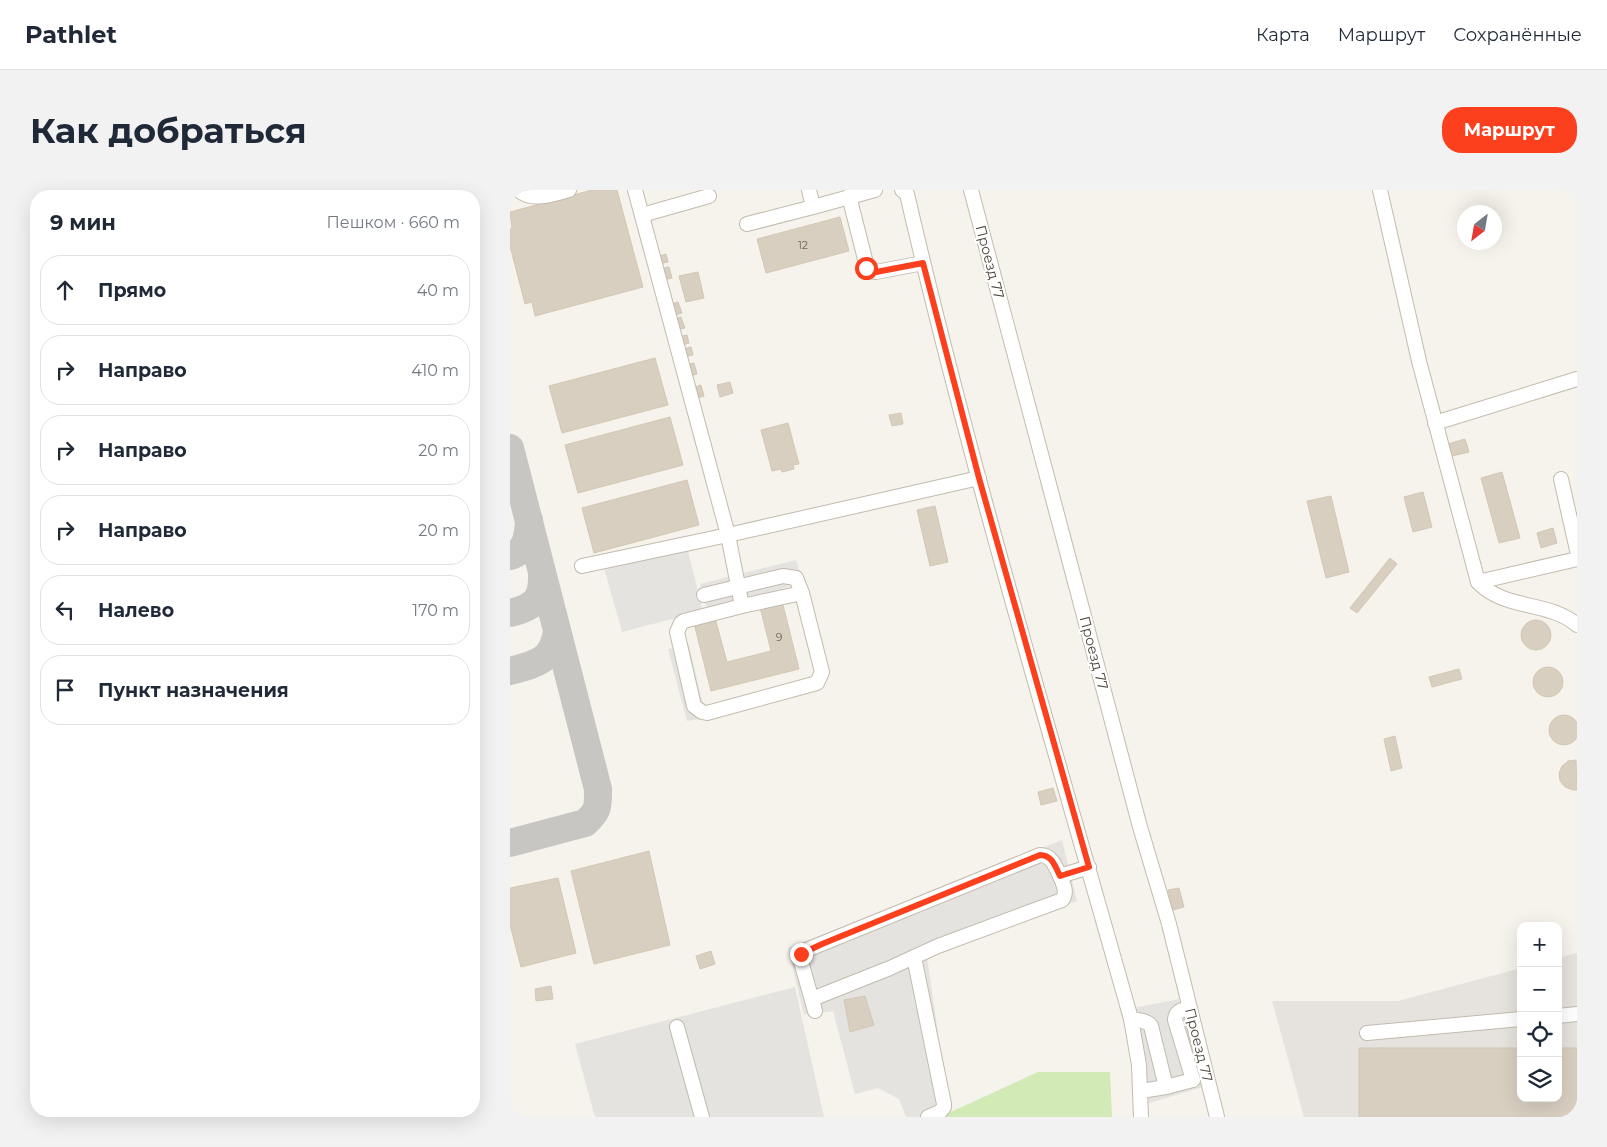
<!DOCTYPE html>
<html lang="ru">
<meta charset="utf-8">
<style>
:root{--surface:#fff;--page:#f2f2f3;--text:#1f2937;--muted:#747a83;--line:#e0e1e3;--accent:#fc3f1d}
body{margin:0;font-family:Montserrat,sans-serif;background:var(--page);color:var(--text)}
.controls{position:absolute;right:15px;bottom:15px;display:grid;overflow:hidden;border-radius:10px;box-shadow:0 5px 20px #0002}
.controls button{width:45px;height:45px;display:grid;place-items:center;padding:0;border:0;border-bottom:1px solid var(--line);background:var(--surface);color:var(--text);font:25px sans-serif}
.compass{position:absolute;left:947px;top:15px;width:45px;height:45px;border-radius:50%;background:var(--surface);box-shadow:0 5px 20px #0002;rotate:211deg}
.stop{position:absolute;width:15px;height:15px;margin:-11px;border:4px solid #fc3f1d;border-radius:50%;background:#fff}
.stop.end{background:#fc3f1d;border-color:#fff;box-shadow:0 1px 5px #0008}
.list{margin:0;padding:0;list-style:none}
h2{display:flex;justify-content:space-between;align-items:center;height:65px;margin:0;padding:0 20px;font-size:21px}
h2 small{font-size:16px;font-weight:400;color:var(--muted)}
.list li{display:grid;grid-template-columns:32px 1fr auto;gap:15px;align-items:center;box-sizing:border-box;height:70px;margin:0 10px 10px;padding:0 10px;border:1px solid var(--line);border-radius:20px}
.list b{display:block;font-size:19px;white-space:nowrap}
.list em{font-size:16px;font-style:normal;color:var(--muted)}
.icon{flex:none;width:28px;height:28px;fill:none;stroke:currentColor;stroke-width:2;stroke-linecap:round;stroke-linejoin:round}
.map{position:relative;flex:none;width:1067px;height:927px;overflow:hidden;border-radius:20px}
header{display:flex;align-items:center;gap:30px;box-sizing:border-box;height:70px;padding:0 25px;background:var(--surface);border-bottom:1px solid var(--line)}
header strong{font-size:24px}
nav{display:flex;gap:28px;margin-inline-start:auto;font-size:18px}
.intro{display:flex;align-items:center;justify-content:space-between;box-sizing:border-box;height:120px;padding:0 30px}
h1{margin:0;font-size:35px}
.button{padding:12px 22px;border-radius:20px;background:var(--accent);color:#fff;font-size:18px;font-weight:700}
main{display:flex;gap:30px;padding:0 30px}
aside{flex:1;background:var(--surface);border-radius:20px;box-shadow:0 5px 20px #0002}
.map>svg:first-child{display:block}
.industrial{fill:#e6e2dd}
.green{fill:#d2eab5}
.parking{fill:#e5e3e0}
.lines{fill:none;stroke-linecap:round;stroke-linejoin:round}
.taxiway{stroke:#c8c6c3;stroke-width:28}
.building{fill:#d8cfc1;stroke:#d3c7b4}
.minor-casing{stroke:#c2bbae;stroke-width:16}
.minor{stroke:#fff;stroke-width:14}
.route{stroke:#fc3f1d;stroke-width:6}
.labels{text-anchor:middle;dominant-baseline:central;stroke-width:4.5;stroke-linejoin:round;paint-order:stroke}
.number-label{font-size:11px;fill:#6e675b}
.street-label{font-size:14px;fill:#4b4439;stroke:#fff}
</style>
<header>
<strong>Pathlet</strong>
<nav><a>Карта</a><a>Маршрут</a><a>Сохранённые</a></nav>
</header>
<div class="intro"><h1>Как добраться</h1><a class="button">Маршрут</a></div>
<main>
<aside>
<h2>9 мин<small>Пешком · 660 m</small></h2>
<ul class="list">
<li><svg class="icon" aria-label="ahead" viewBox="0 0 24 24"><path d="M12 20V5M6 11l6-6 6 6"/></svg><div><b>Прямо</b></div><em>40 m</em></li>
<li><svg class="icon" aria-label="right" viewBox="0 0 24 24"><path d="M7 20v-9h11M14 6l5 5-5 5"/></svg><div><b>Направо</b></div><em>410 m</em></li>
<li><svg class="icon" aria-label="right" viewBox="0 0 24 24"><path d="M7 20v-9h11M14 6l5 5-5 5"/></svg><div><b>Направо</b></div><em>20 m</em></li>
<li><svg class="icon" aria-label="right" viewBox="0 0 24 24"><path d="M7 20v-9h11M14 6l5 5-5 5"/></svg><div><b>Направо</b></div><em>20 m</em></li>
<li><svg class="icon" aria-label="left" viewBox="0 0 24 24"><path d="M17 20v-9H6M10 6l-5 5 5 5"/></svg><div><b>Налево</b></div><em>170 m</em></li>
<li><svg class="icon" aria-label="arrive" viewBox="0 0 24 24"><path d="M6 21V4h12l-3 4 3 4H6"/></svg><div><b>Пункт назначения</b></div></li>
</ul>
</aside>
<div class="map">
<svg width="1067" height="927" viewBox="0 0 1067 927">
<rect width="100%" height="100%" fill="#f6f3ec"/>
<!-- industrial -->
<path class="industrial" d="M 1067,763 L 1067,927 L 794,927 L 762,811 L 888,811 L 1011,778 L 1011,908 L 1048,908 L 1048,768 Z"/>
<!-- green -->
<path class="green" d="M 528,882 L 600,882 L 602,927 L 430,927 Z"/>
<!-- parking -->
<g class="parking">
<path d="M 177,357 L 193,421 L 112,442 L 94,378 Z"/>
<path d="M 286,370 L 293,393 L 197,418 L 190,394 Z"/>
<path d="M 179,455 L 196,528 L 177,531 L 158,459 Z"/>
<path d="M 552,650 L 567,711 L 417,767 L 439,918 L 408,927 L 396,927 L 389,909 L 368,898 L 345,904 L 323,821 L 294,825 L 278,758 Z"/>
<path d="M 285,797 L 314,927 L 85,927 L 65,854 Z"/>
<path d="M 669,809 L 693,897 L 639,913 L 623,818 Z"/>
</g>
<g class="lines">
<!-- taxiway -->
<g class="taxiway">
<path d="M 0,258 L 88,599 C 88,616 89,621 75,633 L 0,653"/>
<path d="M 0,366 C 17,361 18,346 19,330"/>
<path d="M 0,423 C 25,417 33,409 32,383"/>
<path d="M 0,481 C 26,474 43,471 47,441"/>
</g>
</g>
<!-- building -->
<g class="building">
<path d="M 82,0 L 107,0 L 133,97 L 25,126 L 22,112 L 15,114 L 0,56 L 0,39 L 2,39 L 0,22 Z"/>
<path d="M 330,27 L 339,61 L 256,83 L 247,49 Z"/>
<path d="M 156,64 L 158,72 L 149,74 L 147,67 Z"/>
<path d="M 159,77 L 162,88 L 153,90 L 150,79 Z"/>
<path d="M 188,82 L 194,108 L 176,112 L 169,86 Z"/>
<path d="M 168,112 L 172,123 L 162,126 L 159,115 Z"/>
<path d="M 171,127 L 175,138 L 166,140 L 163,129 Z"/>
<path d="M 177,145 L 179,153 L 170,156 L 168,147 Z"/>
<path d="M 181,157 L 183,165 L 174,167 L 172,159 Z"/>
<path d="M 145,168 L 158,215 L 52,243 L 39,196 Z"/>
<path d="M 184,173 L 187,184 L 177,187 L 174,175 Z"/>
<path d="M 220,192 L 223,203 L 210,207 L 207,195 Z"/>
<path d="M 191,195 L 194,206 L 184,209 L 181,198 Z"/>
<path d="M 391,223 L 393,234 L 382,236 L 379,225 Z"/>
<path d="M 160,227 L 173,275 L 68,303 L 55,255 Z"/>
<path d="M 278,233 L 289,274 L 283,275 L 284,279 L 272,282 L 271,279 L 262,281 L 251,240 Z"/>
<path d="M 955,249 L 959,262 L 942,266 L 938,254 Z"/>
<path d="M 992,282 L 1010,348 L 989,353 L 971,288 Z"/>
<path d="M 177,290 L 189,335 L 84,363 L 72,318 Z"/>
<path d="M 913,302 L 922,337 L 903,342 L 894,307 Z"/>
<path d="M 821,306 L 839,382 L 816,388 L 797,311 Z"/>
<path d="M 425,316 L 438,372 L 420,376 L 407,320 Z"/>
<path d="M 1043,338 L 1047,353 L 1031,358 L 1027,343 Z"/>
<path d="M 880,368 L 887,374 L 847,423 L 840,418 Z"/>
<path d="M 272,411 L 289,479 L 201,501 L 184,433 L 205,428 L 217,472 L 261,461 L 250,417 Z"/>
<circle cx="1026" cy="445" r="15"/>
<circle cx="1038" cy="492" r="15"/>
<path d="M 949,479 L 952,489 L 922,497 L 919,487 Z"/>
<circle cx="1054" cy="540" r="15"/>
<path d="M 885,546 L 892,578 L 881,581 L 874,549 Z"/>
<path d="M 1066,570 L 1067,600 L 1063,600 L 1055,597 L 1050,591 L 1049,583 L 1052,576 L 1058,571 Z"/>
<path d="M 543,598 L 547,611 L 531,615 L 528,602 Z"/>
<path d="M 139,661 L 160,755 L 84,774 L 61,681 Z"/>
<path d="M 48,688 L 66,763 L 11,777 L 0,735 L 0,698 Z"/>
<path d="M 669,698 L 674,717 L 663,720 L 658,700 Z"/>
<path d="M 201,761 L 205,774 L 190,779 L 186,766 Z"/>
<path d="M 41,796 L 43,809 L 26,811 L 25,799 Z"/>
<path d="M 355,806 L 364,835 L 340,842 L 334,810 Z"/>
<path d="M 849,858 L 1011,858 L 1011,908 L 1048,908 L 1048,858 L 1067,858 L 1067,927 L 849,927 Z"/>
</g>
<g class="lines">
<defs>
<g id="minor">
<path d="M 8,0 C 23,12 41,5 59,0"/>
<path d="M 125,0 L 218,345 L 232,416 L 174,431 L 171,433 L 167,442 L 184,516 L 192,522 L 197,523 L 307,493 L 312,482 L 292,403 L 232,416"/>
<path d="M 299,0 L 303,17 L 365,0"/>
<path d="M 392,0 L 397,4 C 461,281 544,555 621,829 L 629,875 L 631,927"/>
<path d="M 461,0 L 630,637 L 659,734 L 707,927"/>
<path d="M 870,0 L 909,171 L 968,392 C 994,420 1040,411 1067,435"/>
<path d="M 339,6 L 358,81 L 366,82 L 413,73"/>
<path d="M 132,25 L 199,6"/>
<path d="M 237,34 L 303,17"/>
<path d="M 925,233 L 1067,189"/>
<path d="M 1051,289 L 1067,360"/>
<path d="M 72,376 L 218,345 L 469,288"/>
<path d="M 968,392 L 1067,369"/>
<path d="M 194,405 L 273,386 L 286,388 L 292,403"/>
<path d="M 404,767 L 434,914 L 434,917 L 430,922 L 418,927"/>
<path d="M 302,809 L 380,778 L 428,756 L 552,710 C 558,702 553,694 550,686 L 579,677"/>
<path d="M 305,821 L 290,768 L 294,761 L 530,665 C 542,665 545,676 550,686"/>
<path d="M 1048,826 L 1067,824"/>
<path d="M 621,829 C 628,830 637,830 641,836 L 656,897 L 683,890 L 665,830 C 665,821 672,820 679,818"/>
<path d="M 167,837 L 192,927"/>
<path d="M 857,843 L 1011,829"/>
<path d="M 631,901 L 656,897"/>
</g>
</defs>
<!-- minor casing -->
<use href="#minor" class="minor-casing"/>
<!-- minor -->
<use href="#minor" class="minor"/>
</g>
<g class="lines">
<!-- route -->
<path class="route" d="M 291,764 L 312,754 L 530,665 C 542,665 545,676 550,686 L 579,677 L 469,288 L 413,73 L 366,82 L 361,82 L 356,78"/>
</g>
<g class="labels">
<!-- number labels -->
<g class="number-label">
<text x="293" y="55">12</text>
<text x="269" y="447">9</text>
</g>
<!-- street labels -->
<g class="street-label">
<text transform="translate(480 72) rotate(75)">Проезд 77</text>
<text transform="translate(584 463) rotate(75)">Проезд 77</text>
<text transform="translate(689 855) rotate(76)">Проезд 77</text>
</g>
</g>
</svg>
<div class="controls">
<button>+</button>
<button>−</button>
<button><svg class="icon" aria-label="locate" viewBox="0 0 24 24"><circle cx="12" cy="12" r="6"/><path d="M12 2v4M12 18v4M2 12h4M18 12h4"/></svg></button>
<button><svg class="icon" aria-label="layers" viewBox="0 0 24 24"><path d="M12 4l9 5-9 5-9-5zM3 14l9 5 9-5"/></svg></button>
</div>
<svg class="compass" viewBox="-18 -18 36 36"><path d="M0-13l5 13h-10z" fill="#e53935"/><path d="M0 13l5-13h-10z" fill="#747a83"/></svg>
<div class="stop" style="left:356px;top:78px"></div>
<div class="stop end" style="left:291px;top:764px"></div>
</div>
</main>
